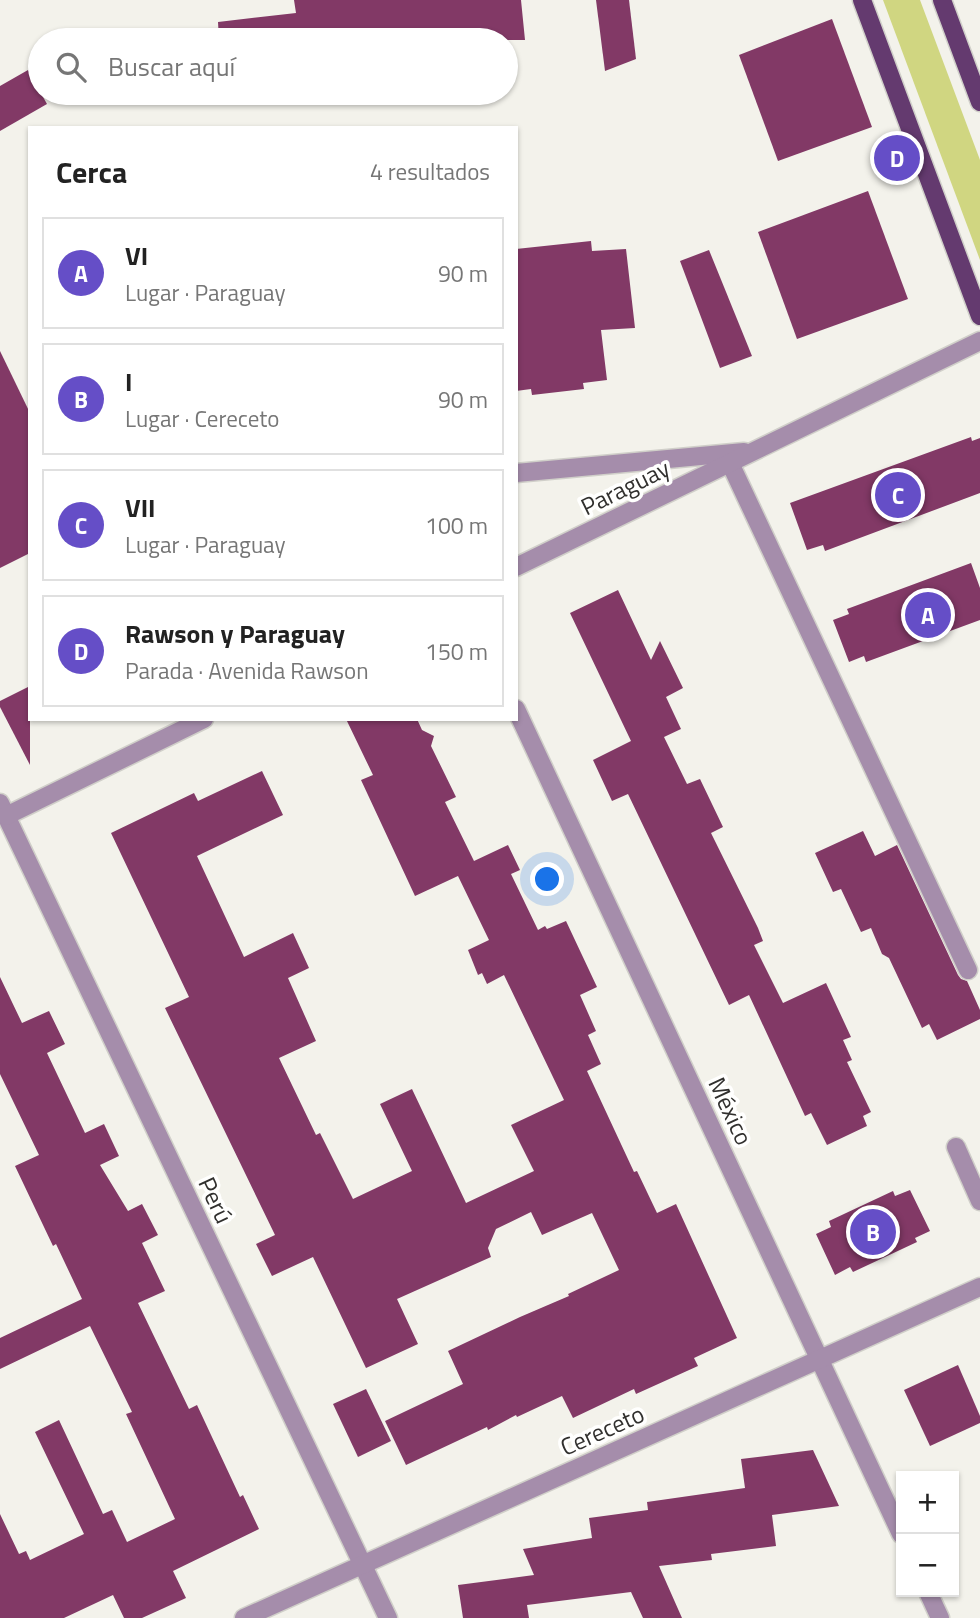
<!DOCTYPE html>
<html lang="es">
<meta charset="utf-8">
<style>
:root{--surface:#fff;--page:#f6f6f6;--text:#222;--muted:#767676;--line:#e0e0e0;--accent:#654ec7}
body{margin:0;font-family:"Titillium Web",sans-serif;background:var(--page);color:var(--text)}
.controls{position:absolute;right:21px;bottom:21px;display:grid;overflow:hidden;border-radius:0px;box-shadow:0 2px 5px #0004}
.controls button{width:63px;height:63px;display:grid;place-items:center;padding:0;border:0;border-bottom:2px solid var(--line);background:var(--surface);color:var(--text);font:35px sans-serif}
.you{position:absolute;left:548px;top:880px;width:24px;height:24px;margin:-18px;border:5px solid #fff;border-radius:50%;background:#1a73e8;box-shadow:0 0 0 10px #1a73e833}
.badge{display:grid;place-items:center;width:46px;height:46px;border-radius:50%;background:var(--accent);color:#fff;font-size:23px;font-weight:700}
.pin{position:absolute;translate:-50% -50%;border:4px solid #fff;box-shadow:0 2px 7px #0006}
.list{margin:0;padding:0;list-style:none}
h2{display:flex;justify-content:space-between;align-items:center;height:91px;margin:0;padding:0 28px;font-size:30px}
h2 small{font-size:23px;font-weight:400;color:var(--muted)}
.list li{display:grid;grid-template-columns:46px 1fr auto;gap:21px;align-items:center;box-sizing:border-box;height:112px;margin:0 14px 14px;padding:0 14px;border:2px solid var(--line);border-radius:0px}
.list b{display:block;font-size:26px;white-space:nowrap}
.list p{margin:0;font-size:23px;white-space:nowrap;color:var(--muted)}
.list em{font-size:23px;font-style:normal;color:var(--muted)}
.icon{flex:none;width:38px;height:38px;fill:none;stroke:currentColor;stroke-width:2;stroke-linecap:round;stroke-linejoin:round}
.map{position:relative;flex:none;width:980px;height:1618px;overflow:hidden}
.search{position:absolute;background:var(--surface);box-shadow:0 2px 5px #0004;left:28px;top:28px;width:490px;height:77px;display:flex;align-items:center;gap:18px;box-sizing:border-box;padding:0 24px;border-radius:38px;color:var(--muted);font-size:26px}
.panel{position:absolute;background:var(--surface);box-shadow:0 2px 5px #0004;left:28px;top:126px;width:490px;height:595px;border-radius:0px}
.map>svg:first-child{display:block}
.green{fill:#d0d681}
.building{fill:#823966}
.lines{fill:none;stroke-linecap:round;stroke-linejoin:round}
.minor-casing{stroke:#d0cfc9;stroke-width:21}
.major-casing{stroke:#d0cfc9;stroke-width:21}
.minor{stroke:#a58dab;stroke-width:18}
.major{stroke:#643a6f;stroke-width:18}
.labels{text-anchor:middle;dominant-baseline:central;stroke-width:7;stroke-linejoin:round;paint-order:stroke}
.street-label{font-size:24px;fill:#31302e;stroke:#fffffe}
</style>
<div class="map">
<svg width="980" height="1618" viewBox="0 0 980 1618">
<rect width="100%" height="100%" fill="#f3f2eb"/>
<!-- green -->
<path class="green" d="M 883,0 L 920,0 L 980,160 L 980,260 Z"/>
<!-- building -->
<g class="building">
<path d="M 294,0 L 521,0 L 525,40 L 219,40 L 218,22 L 296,13 Z"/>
<path d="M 596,0 L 629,0 L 636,59 L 605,71 Z"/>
<path d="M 832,19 L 872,127 L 778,161 L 739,55 Z"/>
<path d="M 28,70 L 47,104 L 0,131 L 0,86 Z"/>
<path d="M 868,191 L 908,299 L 797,339 L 758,232 Z"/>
<path d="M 591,241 L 592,251 L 626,249 L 635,328 L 601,330 L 607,380 L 583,383 L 584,389 L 532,395 L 531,389 L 516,391 L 516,249 Z"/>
<path d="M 709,250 L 752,356 L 720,368 L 680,261 Z"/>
<path d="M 0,351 L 30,413 L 30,553 L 0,568 Z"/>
<path d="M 971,437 L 972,441 L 980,438 L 980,493 L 825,551 L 823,545 L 807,550 L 790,503 Z"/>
<path d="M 971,563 L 980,588 L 980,620 L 866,662 L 864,656 L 849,662 L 833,620 L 849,614 L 847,609 Z"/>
<path d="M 618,590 L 651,660 L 660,641 L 683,688 L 666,697 L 681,729 L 664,737 L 687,784 L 700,779 L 723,827 L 711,833 L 758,928 L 763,941 L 754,945 L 783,1003 L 826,983 L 851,1037 L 843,1040 L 852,1060 L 847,1062 L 871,1112 L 863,1116 L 867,1126 L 827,1145 L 811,1113 L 805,1116 L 749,995 L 729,1005 L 628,794 L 612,801 L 593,760 L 631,741 L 570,613 Z"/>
<path d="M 30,686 L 30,765 L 0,707 L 0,701 Z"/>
<path d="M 346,719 L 417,719 L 422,730 L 434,736 L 431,746 L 456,797 L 445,802 L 474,861 L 508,845 L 520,870 L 511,874 L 538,930 L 545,926 L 547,929 L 566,921 L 597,987 L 580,995 L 596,1031 L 588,1035 L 601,1064 L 587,1071 L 634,1172 L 637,1171 L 657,1213 L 676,1204 L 737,1338 L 694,1358 L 698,1366 L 636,1394 L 634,1389 L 573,1418 L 562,1396 L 517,1417 L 516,1415 L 488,1430 L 487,1427 L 406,1465 L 385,1421 L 463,1384 L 448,1351 L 520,1317 L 569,1296 L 568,1294 L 619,1270 L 592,1213 L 542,1235 L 531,1212 L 496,1229 L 488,1248 L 491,1257 L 397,1299 L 418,1344 L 366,1368 L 313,1257 L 272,1276 L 256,1244 L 275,1235 L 165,1008 L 189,997 L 111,833 L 194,793 L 198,801 L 262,771 L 283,815 L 197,856 L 244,957 L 293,933 L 309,968 L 288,978 L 316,1041 L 279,1058 L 316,1135 L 320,1133 L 353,1199 L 412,1171 L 380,1104 L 412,1089 L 466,1203 L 534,1171 L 511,1125 L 564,1100 L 504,975 L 487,984 L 482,973 L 478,975 L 468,950 L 489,940 L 458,876 L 415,896 L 361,780 L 373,775 Z"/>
<path d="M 863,831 L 875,856 L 897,845 L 958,975 L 961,979 L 967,981 L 980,1010 L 980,1019 L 937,1040 L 929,1024 L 922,1028 L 889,958 L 882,954 L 871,928 L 861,932 L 841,889 L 833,892 L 815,853 Z"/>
<path d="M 0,977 L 22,1023 L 49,1011 L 65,1044 L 47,1053 L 85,1133 L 104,1124 L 119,1156 L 100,1165 L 128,1211 L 142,1204 L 158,1235 L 142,1243 L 165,1291 L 138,1303 L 189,1409 L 197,1405 L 240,1497 L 243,1495 L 259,1529 L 173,1571 L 186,1598 L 142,1618 L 124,1618 L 113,1595 L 64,1618 L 0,1618 L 0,1514 L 19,1554 L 26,1551 L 30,1560 L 84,1534 L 35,1432 L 59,1420 L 103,1514 L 112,1510 L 127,1542 L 175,1519 L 126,1414 L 132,1412 L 90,1326 L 0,1369 L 0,1338 L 82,1299 L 56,1244 L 53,1246 L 15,1166 L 39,1155 L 0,1074 Z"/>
<path d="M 910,1190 L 930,1231 L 915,1238 L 917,1242 L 853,1272 L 850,1267 L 835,1275 L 816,1234 L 831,1227 L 829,1221 L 893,1191 L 895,1196 Z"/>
<path d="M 958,1365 L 980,1416 L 980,1423 L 930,1446 L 904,1390 Z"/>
<path d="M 366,1389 L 391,1441 L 358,1457 L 333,1404 Z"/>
<path d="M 813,1450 L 839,1506 L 772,1515 L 776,1546 L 711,1554 L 712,1560 L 659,1566 L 682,1618 L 643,1618 L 631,1592 L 527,1605 L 529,1618 L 463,1618 L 458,1585 L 534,1575 L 523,1549 L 592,1538 L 589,1518 L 648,1510 L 647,1502 L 745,1488 L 741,1459 Z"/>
</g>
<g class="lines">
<defs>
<g id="minor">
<path d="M 730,463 L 968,970"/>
<path d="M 516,473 L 744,452"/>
<path d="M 516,567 L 980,341"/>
<path d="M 516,709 L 901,1534"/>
<path d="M 0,803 L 388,1618"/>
<path d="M 6,816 L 204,719"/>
<path d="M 956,1147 L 980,1201"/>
<path d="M 928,1592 L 940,1618"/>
<path d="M 244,1618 L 980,1287"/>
</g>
<g id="major">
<path d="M 862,0 L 980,316"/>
<path d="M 942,0 L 980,102"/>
</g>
</defs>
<!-- minor casing -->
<use href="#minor" class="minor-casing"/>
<!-- major casing -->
<use href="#major" class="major-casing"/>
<!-- minor -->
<use href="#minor" class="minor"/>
<!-- major -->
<use href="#major" class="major"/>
</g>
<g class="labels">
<!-- street labels -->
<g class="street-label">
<text transform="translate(625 487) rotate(-26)">Paraguay</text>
<text transform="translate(731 1111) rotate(65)">México</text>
<text transform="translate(216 1200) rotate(65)">Perú</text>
<text transform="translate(602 1430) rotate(-24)">Cereceto</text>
</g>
</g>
</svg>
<div class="controls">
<button>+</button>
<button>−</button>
</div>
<div class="you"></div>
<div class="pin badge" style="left:928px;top:615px">A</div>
<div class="pin badge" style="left:873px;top:1232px">B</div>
<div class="pin badge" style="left:898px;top:495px">C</div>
<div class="pin badge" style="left:897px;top:158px">D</div>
<div class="search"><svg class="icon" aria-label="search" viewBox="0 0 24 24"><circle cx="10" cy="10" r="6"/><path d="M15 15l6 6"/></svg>Buscar aquí</div>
<section class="panel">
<h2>Cerca<small>4 resultados</small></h2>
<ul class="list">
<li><span class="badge">A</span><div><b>VI</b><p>Lugar · Paraguay</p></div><em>90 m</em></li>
<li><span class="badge">B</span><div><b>I</b><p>Lugar · Cereceto</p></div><em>90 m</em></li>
<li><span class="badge">C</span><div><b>VII</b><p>Lugar · Paraguay</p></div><em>100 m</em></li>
<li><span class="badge">D</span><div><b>Rawson y Paraguay</b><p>Parada · Avenida Rawson</p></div><em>150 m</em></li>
</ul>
</section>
</div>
